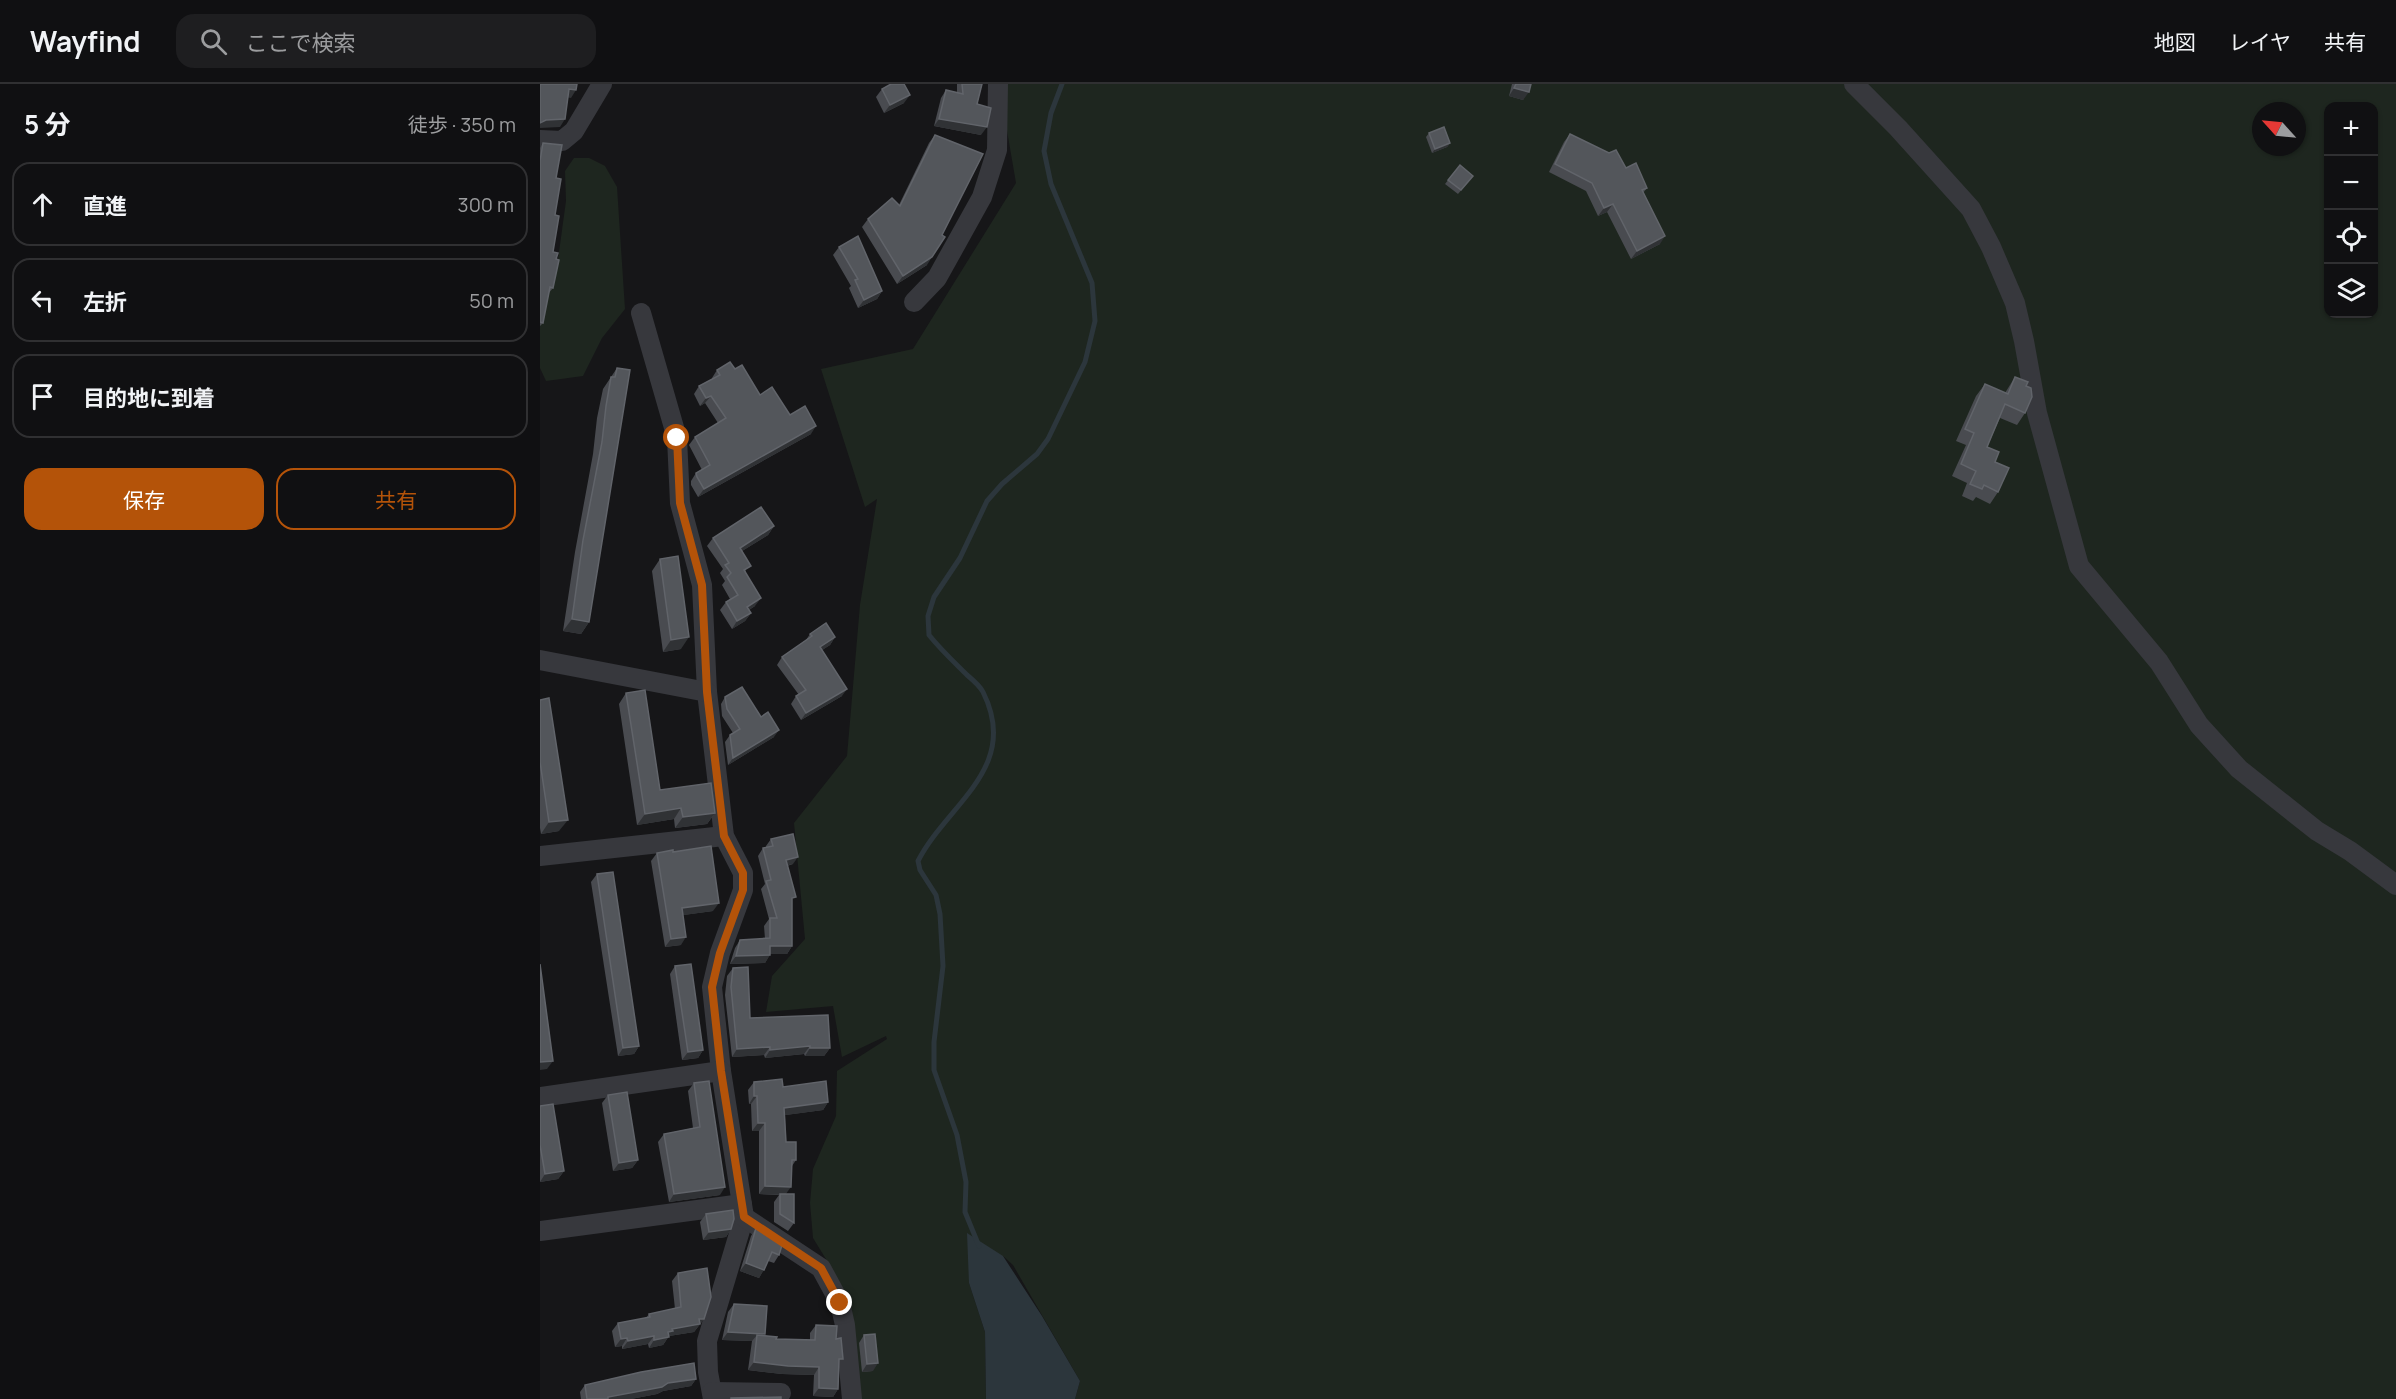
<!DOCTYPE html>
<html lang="ja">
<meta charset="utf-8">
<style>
:root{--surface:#101012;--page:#1e1e20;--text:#f1f3f6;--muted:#9c9d9f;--line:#303032;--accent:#b45309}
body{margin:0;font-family:Manrope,"Noto Sans JP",sans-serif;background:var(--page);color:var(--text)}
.controls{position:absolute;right:18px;top:18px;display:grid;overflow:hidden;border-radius:12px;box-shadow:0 2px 4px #0004}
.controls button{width:54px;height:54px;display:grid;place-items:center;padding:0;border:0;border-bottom:2px solid var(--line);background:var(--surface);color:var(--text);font:30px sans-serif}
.compass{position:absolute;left:1712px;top:18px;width:54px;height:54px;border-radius:50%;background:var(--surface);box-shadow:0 2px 4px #0004;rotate:297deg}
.stop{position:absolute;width:18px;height:18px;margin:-14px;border:4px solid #b45309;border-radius:50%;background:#fff}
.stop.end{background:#b45309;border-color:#fff;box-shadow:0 2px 6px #0008}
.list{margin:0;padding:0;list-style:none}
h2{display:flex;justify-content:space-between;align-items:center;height:78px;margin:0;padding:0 24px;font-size:26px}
h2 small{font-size:20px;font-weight:400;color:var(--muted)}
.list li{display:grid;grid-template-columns:39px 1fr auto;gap:18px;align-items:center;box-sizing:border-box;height:84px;margin:0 12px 12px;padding:0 12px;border:2px solid var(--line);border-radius:18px}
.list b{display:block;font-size:22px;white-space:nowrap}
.list em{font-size:20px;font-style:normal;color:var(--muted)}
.actions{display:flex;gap:12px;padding:18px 24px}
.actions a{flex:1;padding:14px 0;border:2px solid var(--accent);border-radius:18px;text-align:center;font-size:21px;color:var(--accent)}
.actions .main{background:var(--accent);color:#fff}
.icon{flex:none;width:33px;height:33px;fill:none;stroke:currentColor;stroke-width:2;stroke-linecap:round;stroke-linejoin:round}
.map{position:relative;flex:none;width:1856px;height:1315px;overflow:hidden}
header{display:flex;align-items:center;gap:36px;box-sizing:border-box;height:84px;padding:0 30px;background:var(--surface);border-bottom:2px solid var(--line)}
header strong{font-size:28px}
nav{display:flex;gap:33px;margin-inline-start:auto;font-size:21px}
.search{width:420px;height:54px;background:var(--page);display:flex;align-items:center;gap:15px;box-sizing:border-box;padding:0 21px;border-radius:18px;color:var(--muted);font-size:22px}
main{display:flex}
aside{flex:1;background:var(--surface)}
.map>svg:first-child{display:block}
.green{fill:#1e261f;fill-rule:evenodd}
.water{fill:#2c363c}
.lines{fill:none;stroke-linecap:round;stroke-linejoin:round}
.stream{stroke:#2c363c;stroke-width:5}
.minor{stroke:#37383d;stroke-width:20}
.wall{fill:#494b50}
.shaded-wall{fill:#303235}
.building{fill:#53565b;stroke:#61646a;stroke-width:1.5}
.route{stroke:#b45309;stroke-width:8}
</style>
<header>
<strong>Wayfind</strong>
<div class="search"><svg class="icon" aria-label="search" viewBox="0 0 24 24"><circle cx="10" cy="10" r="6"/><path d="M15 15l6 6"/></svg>ここで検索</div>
<nav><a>地図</a><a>レイヤ</a><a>共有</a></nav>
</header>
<main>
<aside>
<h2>5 分<small>徒歩 · 350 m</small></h2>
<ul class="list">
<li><svg class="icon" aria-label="ahead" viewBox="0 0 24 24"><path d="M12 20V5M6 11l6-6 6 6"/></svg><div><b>直進</b></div><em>300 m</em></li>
<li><svg class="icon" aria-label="left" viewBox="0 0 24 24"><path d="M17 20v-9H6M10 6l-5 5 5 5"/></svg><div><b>左折</b></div><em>50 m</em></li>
<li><svg class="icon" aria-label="arrive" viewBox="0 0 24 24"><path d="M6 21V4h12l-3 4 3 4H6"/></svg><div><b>目的地に到着</b></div></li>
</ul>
<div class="actions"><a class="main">保存</a><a>共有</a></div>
</aside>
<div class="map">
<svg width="1856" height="1315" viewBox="0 0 1856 1315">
<rect width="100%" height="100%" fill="#161618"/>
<!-- green -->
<g class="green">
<path d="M 459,0 L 1856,0 L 1856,1315 L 535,1315 L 540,1297 L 473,1181 L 463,1172 L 429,1199 L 445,1248 L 446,1315 L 318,1315 L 289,1180 L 273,1154 L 270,1119 L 273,1085 L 296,1032 L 297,987 L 347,955 L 346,952 L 302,973 L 293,922 L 226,928 L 232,892 L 265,855 L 254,739 L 307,672 L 320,521 L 337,415 L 325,423 L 281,285 L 373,265 L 476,99 ZM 1788,22 L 1834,22 L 1834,230 L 1788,230 ZM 1721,27 L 1757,27 L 1757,63 L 1721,63 Z"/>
<path d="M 34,74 L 49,74 L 65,82 L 77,103 L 85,225 L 62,254 L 43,292 L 6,297 L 0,284 L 0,229 L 16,190 L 26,117 L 25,87 Z"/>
</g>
<!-- water -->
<path class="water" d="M 427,1149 L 463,1172 L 502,1232 L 540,1297 L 535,1315 L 446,1315 L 445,1248 L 429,1199 Z"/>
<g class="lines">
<!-- stream -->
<path class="stream" d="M 439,1162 L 425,1128 L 426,1098 L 417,1051 L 394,986 L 394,958 L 403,882 L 400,830 L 396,811 L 380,786 L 378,777 C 407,720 481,684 443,608 C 440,602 433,596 427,591 C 414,578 401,566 389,551 L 388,532 L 394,513 L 420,474 L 447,417 L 462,400 L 497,370 L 508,355 L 545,278 L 555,237 L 552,199 L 511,100 L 504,67 L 511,29 L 522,0"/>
<!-- minor -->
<g class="minor">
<path d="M 1314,0 L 1358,44 L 1431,125 L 1451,163 L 1475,219 L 1484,257 L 1497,329 L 1539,482 L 1619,578 L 1659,641 L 1699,685 L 1777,747 L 1810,767 L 1856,801"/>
<path d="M 0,56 L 22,57 L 34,47 L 62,0"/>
<path d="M 374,218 L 397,194 L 442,113 L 457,66 L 458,0"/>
<path d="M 101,229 L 137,354 L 140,419 L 162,501 L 167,608 L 184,752 L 203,789 L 203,806 L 180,869 L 172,903 L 181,987 L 204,1133 L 167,1257 L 168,1288 L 173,1315"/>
<path d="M 0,576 L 167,608"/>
<path d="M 0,772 L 184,752"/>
<path d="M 0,1013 L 181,987"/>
<path d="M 204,1133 L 281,1184 L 300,1219 L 305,1241 L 312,1315"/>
<path d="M 0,1147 L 202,1120"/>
<path d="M 172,1308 L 241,1309"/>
</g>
</g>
<!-- wall -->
<g class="wall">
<path d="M 417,0 L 442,0 L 437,20 L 441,51 L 394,42 L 401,14 L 406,6 L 417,9 Z"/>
<path d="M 972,0 L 991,0 L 983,16 L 969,12 Z"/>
<path d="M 342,5 L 364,19 L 344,29 L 336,13 Z"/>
<path d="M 889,49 L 910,59 L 907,63 L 892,69 L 886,53 Z"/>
<path d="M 1030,50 L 1086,84 L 1107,104 L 1103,109 L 1120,160 L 1091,175 L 1067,128 L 1058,132 L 1046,107 L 1009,88 L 1024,58 Z"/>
<path d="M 395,51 L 387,181 L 357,200 L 322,143 L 328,135 L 359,121 L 389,59 Z"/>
<path d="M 3,59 L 16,94 L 15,131 L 13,168 L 13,204 L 8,210 L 3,239 L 0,242 L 0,64 Z"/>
<path d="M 920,81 L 933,92 L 918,110 L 905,100 Z"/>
<path d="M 299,163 L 342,207 L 337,215 L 318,224 L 309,204 L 311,202 L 293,171 Z"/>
<path d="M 77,284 L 49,538 L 41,550 L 23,547 L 35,468 L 53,370 L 57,334 L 63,305 Z"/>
<path d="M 195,285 L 220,311 L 250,331 L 271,350 L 158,413 L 151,401 L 151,397 L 156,389 L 162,386 L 149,361 L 155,353 L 178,339 L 165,319 L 160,322 L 154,310 L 159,302 L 172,295 L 172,294 L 177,286 Z"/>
<path d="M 1475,293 L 1486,302 L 1485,329 L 1477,341 L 1460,334 L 1447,363 L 1455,378 L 1458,408 L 1450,420 L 1436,413 L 1433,417 L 1422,412 L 1427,399 L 1412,392 L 1426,361 L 1416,357 L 1436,312 L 1445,300 L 1465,309 Z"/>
<path d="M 234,442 L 228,451 L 202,467 L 206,489 L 215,522 L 209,526 L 211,529 L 205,537 L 192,545 L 180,526 L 186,518 L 190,515 L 182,501 L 185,497 L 180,489 L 183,485 L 167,462 L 173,454 Z"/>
<path d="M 120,475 L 141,565 L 123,568 L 112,487 Z"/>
<path d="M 270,550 L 295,553 L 290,561 L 282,566 L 302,612 L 261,636 L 251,620 L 256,612 L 259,611 L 237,581 L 242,573 L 266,556 Z"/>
<path d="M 86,609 L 120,706 L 175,729 L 167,740 L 135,744 L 134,735 L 97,741 L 79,620 Z"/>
<path d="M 185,613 L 234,653 L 188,681 L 185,658 L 190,651 L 193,649 L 182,632 L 181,620 Z"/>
<path d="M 0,616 L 19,747 L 1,750 L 0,744 Z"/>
<path d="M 231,755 L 253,780 L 247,782 L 252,820 L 252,862 L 247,870 L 230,870 L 225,879 L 190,880 L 195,864 L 200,856 L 225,855 L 224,842 L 229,835 L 221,805 L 225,800 L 218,772 L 223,764 L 226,764 L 226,762 Z"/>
<path d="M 133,768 L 173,827 L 143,831 L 141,861 L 125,863 L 111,777 L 117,769 Z"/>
<path d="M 57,790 L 99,962 L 94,970 L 78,972 L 51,798 Z"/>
<path d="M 135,882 L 163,966 L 158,974 L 142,976 L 130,890 Z"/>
<path d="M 193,884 L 210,934 L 290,964 L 284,972 L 265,972 L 264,970 L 225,974 L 224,971 L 192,973 L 185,911 L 187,892 Z"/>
<path d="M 214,998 L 243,1003 L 288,1018 L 283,1026 L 245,1031 L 246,1058 L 256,1076 L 252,1082 L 246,1110 L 254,1139 L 248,1147 L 234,1138 L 234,1118 L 239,1111 L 219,1110 L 219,1047 L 212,1047 L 211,1020 L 209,1020 L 208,1006 Z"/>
<path d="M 154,999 L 180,1111 L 129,1118 L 118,1058 L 124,1050 L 153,1044 L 148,1007 Z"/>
<path d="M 68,1011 L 98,1076 L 92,1084 L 73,1087 L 62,1019 Z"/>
<path d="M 0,1022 L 24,1087 L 18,1095 L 0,1098 Z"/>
<path d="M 166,1130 L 191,1145 L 186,1153 L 163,1156 L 160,1138 Z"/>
<path d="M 216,1144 L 239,1171 L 234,1179 L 228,1177 L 219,1194 L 200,1187 L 211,1152 Z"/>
<path d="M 138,1189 L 164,1235 L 154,1248 L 129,1252 L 123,1261 L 109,1264 L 108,1260 L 82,1265 L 82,1262 L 75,1263 L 72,1247 L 78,1239 L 106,1234 L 109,1230 L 135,1225 L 132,1197 Z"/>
<path d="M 194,1220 L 225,1250 L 224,1251 L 236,1255 L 270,1256 L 270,1249 L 276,1241 L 296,1255 L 299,1280 L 298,1305 L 293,1313 L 273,1312 L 274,1291 L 242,1290 L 208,1286 L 212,1257 L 182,1256 L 188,1228 Z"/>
<path d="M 324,1251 L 333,1287 L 322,1288 L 319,1259 Z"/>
<path d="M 156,1295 L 151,1302 L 123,1307 L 117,1310 L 91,1315 L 41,1315 L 40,1308 L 45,1301 Z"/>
</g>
<!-- shaded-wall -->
<g class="shaded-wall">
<path d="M 974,4 L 989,8 L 983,16 L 969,12 Z"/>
<path d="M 29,5 L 36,6 L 31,14 L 24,13 Z"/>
<path d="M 370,11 L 364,19 L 344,29 L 350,21 Z"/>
<path d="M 25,35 L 20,43 L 0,44 L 0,39 L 6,36 Z"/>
<path d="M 399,35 L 447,43 L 441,51 L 394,42 Z"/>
<path d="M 910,59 L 907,63 L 892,69 L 895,65 Z"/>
<path d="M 1073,120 L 1067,128 L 1058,132 L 1064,124 Z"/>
<path d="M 1125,152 L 1120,160 L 1091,175 L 1097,167 Z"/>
<path d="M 392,173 L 387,181 L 357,200 L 363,192 Z"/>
<path d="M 342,207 L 337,215 L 318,224 L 324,216 Z"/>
<path d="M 171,312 L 165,319 L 160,322 L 166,314 Z"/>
<path d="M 276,342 L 271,350 L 158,413 L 164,405 Z"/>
<path d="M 234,442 L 228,451 L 194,472 L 200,464 Z"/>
<path d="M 221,514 L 215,522 L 201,531 L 207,523 Z"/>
<path d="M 211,529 L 205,537 L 192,545 L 197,537 Z"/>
<path d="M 32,535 L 49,538 L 41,550 L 23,547 Z"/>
<path d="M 149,553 L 141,565 L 123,568 L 131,556 Z"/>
<path d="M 295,553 L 290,561 L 275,571 L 280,563 Z"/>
<path d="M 307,605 L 302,612 L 261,636 L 266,629 Z"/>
<path d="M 239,646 L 234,653 L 188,681 L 193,674 Z"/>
<path d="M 141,724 L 134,735 L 97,741 L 105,730 Z"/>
<path d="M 175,729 L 167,740 L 135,744 L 143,733 Z"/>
<path d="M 28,736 L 19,747 L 1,750 L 9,738 Z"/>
<path d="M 258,773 L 253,780 L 240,783 L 246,776 Z"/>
<path d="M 179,819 L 173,827 L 137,832 L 142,824 Z"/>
<path d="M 146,853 L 141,861 L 125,863 L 131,855 Z"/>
<path d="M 230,862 L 252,862 L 247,870 L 225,870 Z"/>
<path d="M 230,871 L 225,879 L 190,880 L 196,872 Z"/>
<path d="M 99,962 L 94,970 L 78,972 L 83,964 Z"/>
<path d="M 270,962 L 264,970 L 225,974 L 230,966 Z"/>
<path d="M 230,963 L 224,971 L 192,973 L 197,965 Z"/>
<path d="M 270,964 L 290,964 L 284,972 L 265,972 Z"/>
<path d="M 163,966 L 158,974 L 142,976 L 148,968 Z"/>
<path d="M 13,977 L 7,985 L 0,986 L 0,978 Z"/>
<path d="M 214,1012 L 217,1012 L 211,1020 L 209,1020 Z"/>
<path d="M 288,1018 L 283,1026 L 239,1032 L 244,1024 Z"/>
<path d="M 218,1039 L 225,1039 L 219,1047 L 212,1047 Z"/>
<path d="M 98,1076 L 92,1084 L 73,1087 L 79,1079 Z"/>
<path d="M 24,1087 L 18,1095 L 0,1098 L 5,1090 Z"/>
<path d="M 225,1102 L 251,1103 L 245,1111 L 219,1110 Z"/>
<path d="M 185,1103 L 180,1111 L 129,1118 L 134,1110 Z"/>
<path d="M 191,1145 L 186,1153 L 163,1156 L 169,1148 Z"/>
<path d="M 206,1179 L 224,1186 L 219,1194 L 200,1187 Z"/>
<path d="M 159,1235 L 164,1235 L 154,1248 L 129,1252 L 123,1261 L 109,1264 L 114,1256 L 128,1248 L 132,1245 Z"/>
<path d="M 188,1248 L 225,1250 L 220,1258 L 217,1251 L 212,1257 L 182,1256 Z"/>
<path d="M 114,1252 L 108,1260 L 82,1265 L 88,1257 Z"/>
<path d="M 87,1254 L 82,1262 L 75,1263 L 81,1255 Z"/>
<path d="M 214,1278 L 279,1283 L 274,1291 L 242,1290 L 208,1286 Z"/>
<path d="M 338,1279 L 333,1287 L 322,1288 L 327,1280 Z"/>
<path d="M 156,1295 L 151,1302 L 123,1307 L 117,1310 L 91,1315 L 67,1315 L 68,1313 L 128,1299 Z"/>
<path d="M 279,1304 L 298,1305 L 293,1313 L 273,1312 Z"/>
</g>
<!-- building -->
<g class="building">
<path d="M 0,0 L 37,0 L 36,6 L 29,5 L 25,35 L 6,36 L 0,39 Z"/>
<path d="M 351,0 L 364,0 L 370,11 L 350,21 L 342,5 Z"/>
<path d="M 422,0 L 442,0 L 437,20 L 451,24 L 447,43 L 399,35 L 406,6 L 423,10 Z"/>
<path d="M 976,0 L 991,0 L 989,8 L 974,4 Z"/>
<path d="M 904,43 L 910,59 L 895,65 L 889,49 Z"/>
<path d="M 1030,50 L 1069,69 L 1076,66 L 1086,84 L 1096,79 L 1107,104 L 1102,106 L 1125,152 L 1097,167 L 1073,120 L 1064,124 L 1052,99 L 1015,80 Z"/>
<path d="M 395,51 L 443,70 L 402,151 L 405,153 L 392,173 L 363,192 L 328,135 L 352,114 L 360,122 Z"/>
<path d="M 3,59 L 22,61 L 16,94 L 21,95 L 15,131 L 19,132 L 13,168 L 18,169 L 16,175 L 19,176 L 13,204 L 10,203 L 3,239 L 0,238 L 0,77 Z"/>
<path d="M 920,81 L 933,92 L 921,106 L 908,96 Z"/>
<path d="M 318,152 L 342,207 L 324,216 L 315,196 L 318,195 L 299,163 Z"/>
<path d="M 190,278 L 195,285 L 202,281 L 220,311 L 232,303 L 250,331 L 265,322 L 276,342 L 164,405 L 157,393 L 156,389 L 170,381 L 155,353 L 186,334 L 171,312 L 166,314 L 159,302 L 180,291 L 177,286 Z"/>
<path d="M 77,284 L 90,286 L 49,538 L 32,535 L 43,456 L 62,358 L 66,322 L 71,293 L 75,293 Z"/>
<path d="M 1475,293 L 1488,298 L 1486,302 L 1491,304 L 1492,313 L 1485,329 L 1465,320 L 1447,363 L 1459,368 L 1455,378 L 1469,384 L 1458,408 L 1444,401 L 1442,405 L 1430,400 L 1436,387 L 1421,380 L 1434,349 L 1425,345 L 1445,300 L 1468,310 Z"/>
<path d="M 221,423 L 234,442 L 200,464 L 211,482 L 204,486 L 221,514 L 207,523 L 211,529 L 197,537 L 186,518 L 198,511 L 187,493 L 191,489 L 185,481 L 189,479 L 173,454 Z"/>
<path d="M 138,472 L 149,553 L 131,556 L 120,475 Z"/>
<path d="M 286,539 L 295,553 L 280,563 L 307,605 L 266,629 L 256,612 L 266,606 L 242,573 L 272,552 L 270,550 Z"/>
<path d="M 202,603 L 221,633 L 228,628 L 239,646 L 193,674 L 190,651 L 200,645 L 187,625 L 185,613 Z"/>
<path d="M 105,606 L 120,706 L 171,699 L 175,729 L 143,733 L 141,724 L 105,730 L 86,609 Z"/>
<path d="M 9,614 L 28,736 L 9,738 L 0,678 L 0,616 Z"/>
<path d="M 253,750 L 258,773 L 246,776 L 256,813 L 252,814 L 252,862 L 230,862 L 230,871 L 196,872 L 200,856 L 230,854 L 230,834 L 237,834 L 226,797 L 231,796 L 223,764 L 233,762 L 231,755 Z"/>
<path d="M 171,762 L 179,819 L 142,824 L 146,853 L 131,855 L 117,769 L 133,766 L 133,768 Z"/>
<path d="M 73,788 L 99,962 L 83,964 L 57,790 Z"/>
<path d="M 0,880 L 13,977 L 0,978 Z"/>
<path d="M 151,880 L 163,966 L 148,968 L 135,882 Z"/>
<path d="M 208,883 L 210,934 L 288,931 L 290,964 L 270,964 L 270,962 L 230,966 L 230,963 L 197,965 L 191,903 L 193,884 Z"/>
<path d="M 242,995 L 243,1003 L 286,997 L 288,1018 L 244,1024 L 246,1058 L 256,1058 L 256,1076 L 252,1076 L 251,1103 L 225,1102 L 225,1039 L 218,1039 L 217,1012 L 214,1012 L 214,998 Z"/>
<path d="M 169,997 L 185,1103 L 134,1110 L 124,1050 L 160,1043 L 154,999 Z"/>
<path d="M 87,1008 L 98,1076 L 79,1079 L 68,1011 Z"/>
<path d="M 13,1020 L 24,1087 L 5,1090 L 0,1061 L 0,1022 Z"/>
<path d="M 240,1110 L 254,1110 L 254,1139 L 240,1130 Z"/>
<path d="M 193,1126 L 194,1135 L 191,1145 L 169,1148 L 166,1130 Z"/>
<path d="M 216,1144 L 242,1161 L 239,1171 L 232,1168 L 224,1186 L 206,1179 Z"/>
<path d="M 167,1184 L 171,1213 L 164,1235 L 159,1235 L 160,1240 L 132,1245 L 133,1247 L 128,1248 L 129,1253 L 114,1256 L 114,1252 L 88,1257 L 87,1254 L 81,1255 L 78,1239 L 110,1233 L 109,1230 L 141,1223 L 138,1189 Z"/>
<path d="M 194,1220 L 227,1222 L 225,1250 L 188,1248 Z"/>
<path d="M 276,1241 L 297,1242 L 296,1255 L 301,1254 L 303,1275 L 299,1275 L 298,1305 L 279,1304 L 279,1283 L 248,1282 L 214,1278 L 217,1251 L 237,1253 L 236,1255 L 275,1256 Z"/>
<path d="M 335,1250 L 338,1279 L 327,1280 L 324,1251 Z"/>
<path d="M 154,1279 L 156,1295 L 128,1299 L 122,1303 L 68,1313 L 68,1315 L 47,1315 L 45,1301 L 101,1288 Z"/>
<path d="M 241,1313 L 241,1315 L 191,1315 L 191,1314 Z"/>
</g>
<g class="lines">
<!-- route -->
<path class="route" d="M 137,354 L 140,419 L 162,501 L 167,608 L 184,752 L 203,789 L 203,806 L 180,869 L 172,903 L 181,987 L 204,1133 L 281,1184 L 300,1219"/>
</g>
</svg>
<div class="controls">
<button>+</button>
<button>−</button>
<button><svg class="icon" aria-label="locate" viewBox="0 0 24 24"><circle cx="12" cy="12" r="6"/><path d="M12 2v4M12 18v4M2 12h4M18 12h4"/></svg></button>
<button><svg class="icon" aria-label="layers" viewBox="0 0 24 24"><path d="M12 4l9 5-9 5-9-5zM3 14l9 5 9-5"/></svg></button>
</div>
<svg class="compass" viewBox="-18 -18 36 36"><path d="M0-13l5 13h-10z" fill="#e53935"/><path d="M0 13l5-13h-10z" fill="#9c9d9f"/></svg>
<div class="stop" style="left:137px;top:354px"></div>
<div class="stop end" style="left:300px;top:1219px"></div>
</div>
</main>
